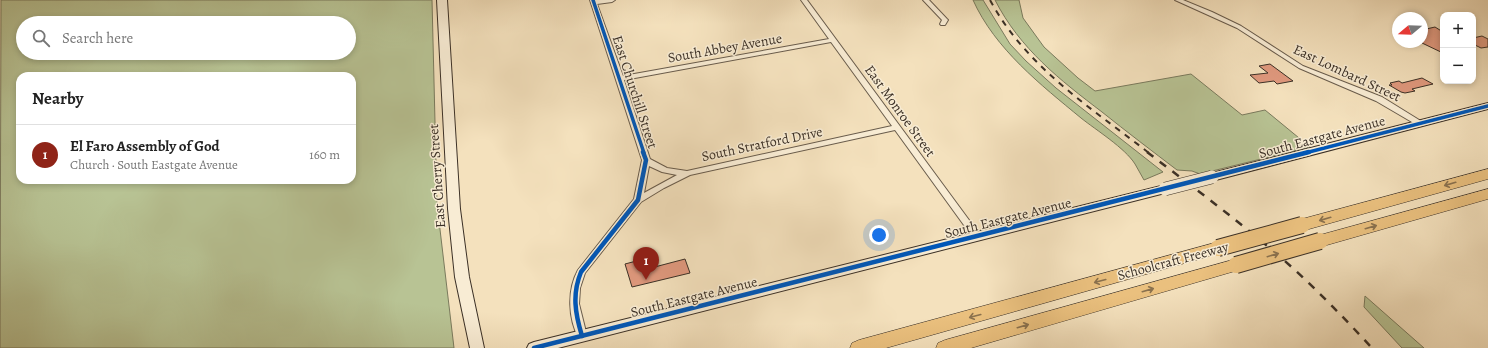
<!DOCTYPE html>
<meta charset="utf-8">
<style>
:root{--surface:#fff;--page:#f2f2f2;--text:#222;--muted:#767676;--line:#e0e0e0;--accent:#8f2418}
body{margin:0;font-family:Alegreya,serif;background:var(--page);color:var(--text)}
.controls{position:absolute;right:12px;top:12px;display:grid;overflow:hidden;border-radius:8px;box-shadow:0 2px 6px #0003}
.controls button{width:36px;height:36px;display:grid;place-items:center;padding:0;border:0;border-bottom:1px solid var(--line);background:var(--surface);color:var(--text);font:20px sans-serif}
.compass{position:absolute;left:1392px;top:12px;width:36px;height:36px;border-radius:50%;background:var(--surface);box-shadow:0 2px 6px #0003;rotate:251deg}
.you{position:absolute;left:879px;top:235px;width:14px;height:14px;margin:-10px;border:3px solid #fff;border-radius:50%;background:#1a73e8;box-shadow:0 0 0 6px #1a73e833}
.badge{display:grid;place-items:center;width:26px;height:26px;border-radius:50%;background:var(--accent);color:#fff;font-size:13px;font-weight:700}
.pin{position:absolute;translate:-50% -33px;filter:drop-shadow(0 1px 2px #0008)}
.pin::after{content:'';position:absolute;top:21px;width:14px;height:12px;background:inherit;clip-path:polygon(0 0,100% 0,50% 100%)}
.list{margin:0;padding:0;list-style:none}
h2{display:flex;justify-content:space-between;align-items:center;height:52px;margin:0;padding:0 16px;font-size:17px}
h2 small{font-size:13px;font-weight:400;color:var(--muted)}
.list li{display:grid;grid-template-columns:26px 1fr auto;gap:12px;align-items:center;box-sizing:border-box;height:60px;padding:0 16px;border-top:1px solid var(--line)}
.list b{display:block;font-size:15px;white-space:nowrap}
.list p{margin:0;font-size:13px;white-space:nowrap;color:var(--muted)}
.list em{font-size:13px;font-style:normal;color:var(--muted)}
.icon{flex:none;width:22px;height:22px;fill:none;stroke:currentColor;stroke-width:2;stroke-linecap:round;stroke-linejoin:round}
.map{position:relative;flex:none;width:1488px;height:348px;overflow:hidden}
.search{position:absolute;background:var(--surface);box-shadow:0 2px 6px #0003;left:16px;top:16px;width:340px;height:44px;display:flex;align-items:center;gap:10px;box-sizing:border-box;padding:0 14px;border-radius:22px;color:var(--muted);font-size:15px}
.panel{position:absolute;background:var(--surface);box-shadow:0 2px 6px #0003;left:16px;top:72px;width:340px;height:112px;border-radius:12px}
.map>svg:first-child{display:block}
.green{fill:#b8c394;stroke:#7a7a5d;fill-rule:evenodd}
.building{fill:#e0997e;stroke:#3b3026}
.lines{fill:none;stroke-linecap:round;stroke-linejoin:round}
.street-casing{stroke:#695c4c;stroke-width:2}
.secondary-casing{stroke:#3b3026;stroke-width:2}
.highway-casing{stroke:#3b3026;stroke-width:1}
.street{fill:#f8ecd4;fill-rule:evenodd}
.secondary{fill:#f8ecd4;fill-rule:evenodd}
.highway{fill:#eac07e;fill-rule:evenodd}
.rail-far1{stroke:#3b3026;stroke-width:2;stroke-dasharray:6 6;stroke-linecap:butt}
.rail{stroke:#3b3026;stroke-width:2.5;stroke-dasharray:8 8;stroke-linecap:butt}
.secondary-bridge-casing{stroke:#3b3026;stroke-width:14;stroke-linecap:butt}
.highway-bridge-casing{stroke:#3b3026;stroke-width:18;stroke-linecap:butt}
.secondary-bridge{stroke:#f8ecd4;stroke-width:13}
.highway-bridge{stroke:#eac07e;stroke-width:16}
.cycleway-far1-casing{stroke:#f8ecd4;stroke-width:5.5}
.cycleway-casing{stroke:#f8ecd4;stroke-width:7}
.cycleway-far1{stroke:#0057b8;stroke-width:3.5}
.cycleway{stroke:#0057b8;stroke-width:4.5}
.oneway{stroke:#8a714e}
.labels{text-anchor:middle;dominant-baseline:central;stroke-width:3;stroke-linejoin:round;paint-order:stroke}
.street-label{font-size:14px;fill:#3b3026;stroke:#f8ecd4}
</style>
<div class="map">
<svg width="1488" height="348" viewBox="0 0 1488 348">
<rect width="100%" height="100%" fill="#f4e1bd"/>
<filter id="stains"><feTurbulence type="fractalNoise" baseFrequency=".005" numOctaves="4"/><feColorMatrix values="0 0 0 0 .2 0 0 0 0 .09 0 0 0 0 .02 0 0 0 .5 -.17"/></filter>
<radialGradient id="worn" r=".72"><stop offset=".6" stop-color="#630" stop-opacity="0"/><stop offset="1" stop-color="#630" stop-opacity=".3"/></radialGradient>
<!-- green -->
<g class="green">
<path d="M 1,0 L 432,0 L 437,204 L 454,348 L 0,348 ZM 23,23 L 349,23 L 349,53 L 23,53 ZM 20,76 L 352,76 L 352,180 L 20,180 Z"/>
<path d="M 973,0 L 983,0 L 1010,44 L 1026,61 L 1056,88 L 1163,172 L 1144,180 C 1141,175 1138,169 1135,164 C 1125,148 1096,130 1081,118 C 1041,85 995,49 973,0 Z"/>
<path d="M 995,0 L 1019,0 L 1023,18 L 1044,47 L 1078,78 L 1095,91 L 1191,74 L 1242,115 L 1265,110 L 1310,147 L 1200,174 L 1192,171 L 1177,170 C 1152,151 1127,132 1102,112 C 1060,80 1020,49 995,0 Z"/>
<path d="M 1365,296 L 1424,348 L 1402,348 L 1364,307 Z"/>
</g>
<!-- building -->
<g class="building">
<path d="M 1435,27 L 1443,32 L 1443,53 L 1422,43 L 1422,30 Z"/>
<path d="M 1482,36 L 1488,39 L 1488,47 L 1481,48 L 1473,44 L 1473,38 Z"/>
<path d="M 1270,64 L 1293,81 L 1277,84 L 1274,81 L 1259,83 L 1250,75 L 1268,73 L 1259,66 Z"/>
<path d="M 1422,78 L 1433,84 L 1412,89 L 1415,91 L 1405,93 L 1401,92 L 1389,85 L 1392,85 L 1390,83 L 1399,81 L 1402,83 Z"/>
<path d="M 644,259 L 647,269 L 685,259 L 690,273 L 632,287 L 625,264 Z"/>
</g>
<g class="lines">
<defs>
<g id="street">
<path d="M 590,0 L 615,0 L 612,2 L 597,4 L 623,76 L 829,39 L 801,0 L 807,0 L 980,235 L 981,237 L 980,239 L 974,239 L 895,130 L 690,175 L 664,188 L 641,202 L 585,273 L 580,288 L 579,304 L 587,336 L 585,339 L 582,340 L 579,339 C 568,318 567,290 578,270 L 634,199 L 642,160 ZM 831,42 L 892,126 L 687,171 L 667,168 L 650,159 L 624,80 ZM 649,166 L 662,172 L 677,175 L 644,193 Z"/>
<path d="M 923,0 L 929,0 L 947,19 L 948,20 L 945,25 L 941,25 L 940,24 L 942,20 Z"/>
<path d="M 1175,0 L 1183,0 L 1212,12 L 1241,26 L 1303,66 L 1382,97 L 1424,123 L 1420,125 L 1417,125 L 1376,101 L 1299,68 L 1237,28 Z"/>
</g>
<g id="secondary">
<path d="M 437,0 L 447,0 L 460,209 L 469,277 L 484,348 L 470,348 L 455,277 L 448,209 Z"/>
<path d="M 1488,103 L 1488,109 L 1212,181 L 1208,180 L 1206,177 L 1208,174 L 1212,173 Z"/>
<path d="M 1165,185 L 1169,186 L 1171,189 L 1169,192 L 558,348 L 527,348 L 529,344 L 534,342 Z"/>
</g>
<g id="highway">
<path d="M 1488,169 L 1488,179 L 1302,231 L 1296,229 L 1294,225 L 1296,221 L 1302,219 Z"/>
<path d="M 1488,189 L 1488,199 L 1320,247 L 1314,245 L 1312,241 L 1314,237 L 1320,235 Z"/>
<path d="M 1218,242 L 1224,244 L 1226,248 L 1224,252 L 886,348 L 850,348 L 852,343 L 859,340 Z"/>
<path d="M 1236,259 L 1242,261 L 1244,265 L 1242,269 L 971,348 L 936,348 L 938,343 L 945,340 Z"/>
</g>
</defs>
<!-- street casing -->
<use href="#street" class="street-casing"/>
<!-- secondary casing -->
<use href="#secondary" class="secondary-casing"/>
<!-- highway casing -->
<use href="#highway" class="highway-casing"/>
<!-- street -->
<use href="#street" class="street"/>
<!-- secondary -->
<use href="#secondary" class="secondary"/>
<!-- highway -->
<use href="#highway" class="highway"/>
<!-- rail-far1 -->
<path class="rail-far1" d="M 990,0 C 1026,67 1090,107 1149,153"/>
<!-- rail -->
<path class="rail" d="M 1147,152 C 1197,190 1248,228 1295,270 C 1322,295 1347,321 1372,348"/>
<defs>
<path id="secondary-bridge" d="M 1165,189 L 1212,177"/>
<g id="highway-bridge">
<path d="M 1218,248 L 1302,225"/>
<path d="M 1236,265 L 1320,241"/>
</g>
</defs>
<!-- secondary-bridge casing -->
<use href="#secondary-bridge" class="secondary-bridge-casing"/>
<!-- highway-bridge casing -->
<use href="#highway-bridge" class="highway-bridge-casing"/>
<!-- secondary-bridge -->
<use href="#secondary-bridge" class="secondary-bridge"/>
<!-- highway-bridge -->
<use href="#highway-bridge" class="highway-bridge"/>
<defs>
<g id="cycleway-far1">
<path d="M 593,0 L 644,153"/>
<path d="M 1305,153 L 1488,106"/>
</g>
<g id="cycleway">
<path d="M 582,336 C 575,313 572,294 581,272 L 638,200 L 646,160 L 643,152"/>
<path d="M 534,348 L 1309,152"/>
</g>
</defs>
<!-- cycleway-far1 casing -->
<use href="#cycleway-far1" class="cycleway-far1-casing"/>
<!-- cycleway casing -->
<use href="#cycleway" class="cycleway-casing"/>
<!-- cycleway-far1 -->
<use href="#cycleway-far1" class="cycleway-far1"/>
<!-- cycleway -->
<use href="#cycleway" class="cycleway"/>
</g>
<!-- one-way arrows -->
<defs><path id="oneway-shaft" d="M-6 0H5M1.5-3L5.5 0L1.5 3" fill="none" stroke-width="1.6" stroke-linecap="round" stroke-linejoin="round"/></defs>
<g class="oneway">
<use href="#oneway-shaft" transform="translate(1450 184) rotate(164)"/>
<use href="#oneway-shaft" transform="translate(1325 219) rotate(164)"/>
<use href="#oneway-shaft" transform="translate(1371 227) rotate(-16)"/>
<use href="#oneway-shaft" transform="translate(1273 255) rotate(-16)"/>
<use href="#oneway-shaft" transform="translate(1100 281) rotate(165)"/>
<use href="#oneway-shaft" transform="translate(1148 290) rotate(-16)"/>
<use href="#oneway-shaft" transform="translate(975 316) rotate(165)"/>
<use href="#oneway-shaft" transform="translate(1023 326) rotate(-16)"/>
</g>
<g class="labels">
<!-- street labels -->
<g class="street-label">
<text transform="translate(725 48) rotate(-10)">South Abbey Avenue</text>
<text transform="translate(1347 73) rotate(25)">East Lombard Street</text>
<text transform="translate(635 92) rotate(72)">East Churchill Street</text>
<text transform="translate(900 111) rotate(54)">East Monroe Street</text>
<text transform="translate(1322 137) rotate(-15)">South Eastgate Avenue</text>
<text transform="translate(762 144) rotate(-12)">South Stratford Drive</text>
<text transform="translate(437 176) rotate(-94)">East Cherry Street</text>
<text transform="translate(1008 218) rotate(-14)">South Eastgate Avenue</text>
<text transform="translate(1173 261) rotate(-15)">Schoolcraft Freeway</text>
<text transform="translate(694 297) rotate(-14)">South Eastgate Avenue</text>
</g>
</g>
<rect width="100%" height="100%" filter="url(#stains)"/>
<rect width="100%" height="100%" fill="url(#worn)"/>
</svg>
<div class="controls">
<button>+</button>
<button>−</button>
</div>
<svg class="compass" viewBox="-18 -18 36 36"><path d="M0-13l5 13h-10z" fill="#e53935"/><path d="M0 13l5-13h-10z" fill="#767676"/></svg>
<div class="you"></div>
<div class="pin badge" style="left:646px;top:280px">1</div>
<div class="search"><svg class="icon" aria-label="search" viewBox="0 0 24 24"><circle cx="10" cy="10" r="6"/><path d="M15 15l6 6"/></svg>Search here</div>
<section class="panel">
<h2>Nearby<small></small></h2>
<ul class="list">
<li><span class="badge">1</span><div><b>El Faro Assembly of God</b><p>Church · South Eastgate Avenue</p></div><em>160 m</em></li>
</ul>
</section>
</div>
